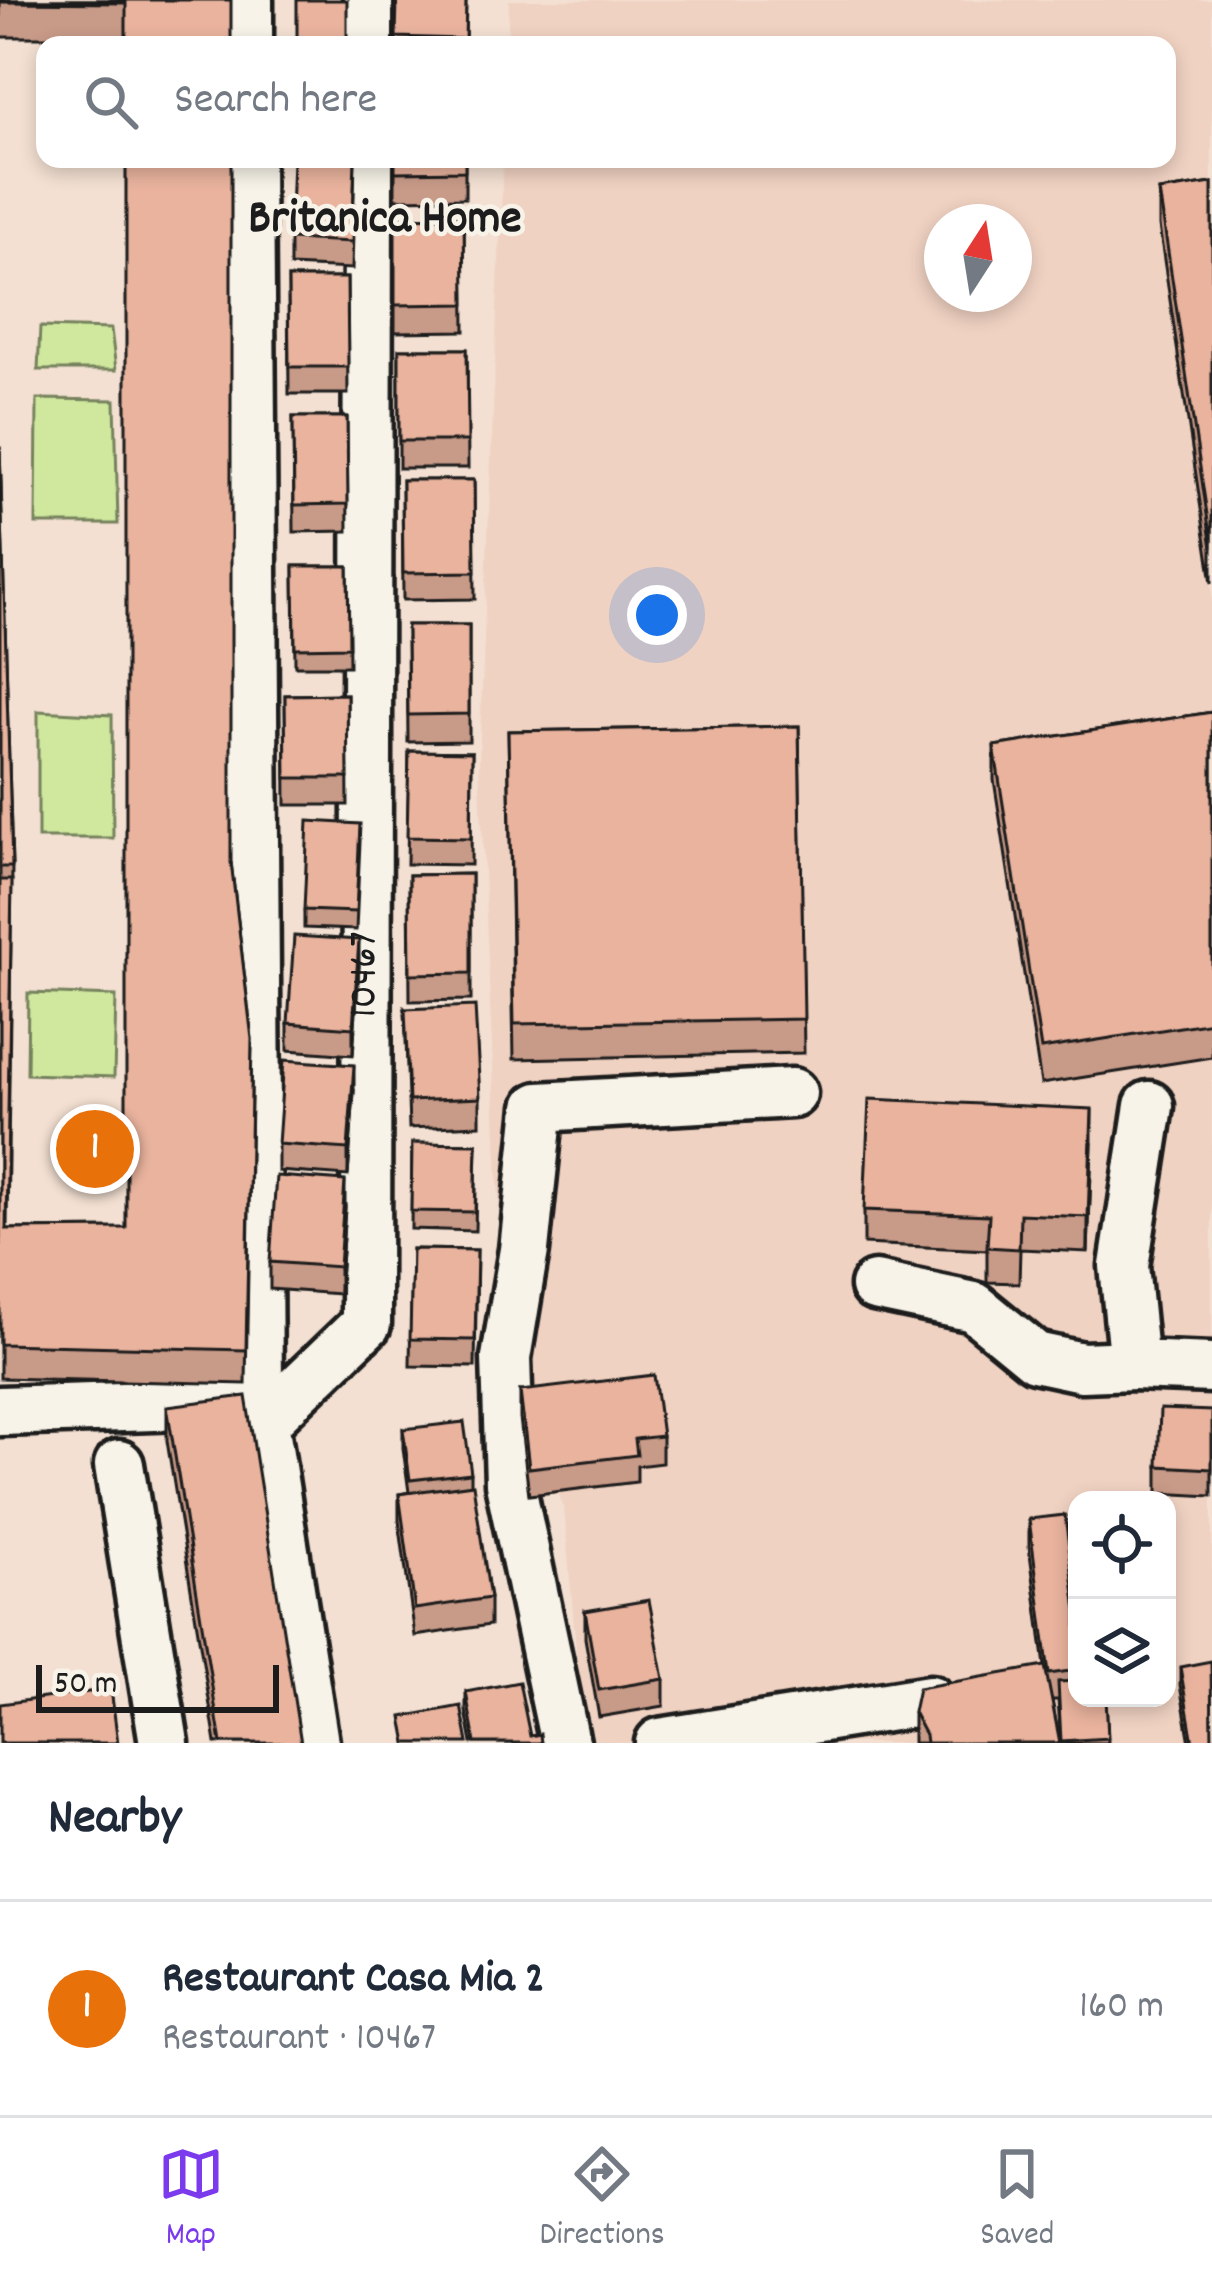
<!DOCTYPE html>
<meta charset="utf-8">
<style>
:root{--surface:#fff;--page:#f2f2f3;--text:#1f2937;--muted:#747a83;--line:#e0e1e3;--accent:#7c3aed}
body{margin:0;font-family:Dekko,sans-serif;background:var(--page);color:var(--text)}
.controls{position:absolute;right:36px;bottom:36px;display:grid;overflow:hidden;border-radius:24px;box-shadow:0 6px 18px #0003}
.controls button{width:108px;height:108px;display:grid;place-items:center;padding:0;border:0;border-bottom:3px solid var(--line);background:var(--surface);color:var(--text);font:60px sans-serif}
.compass{position:absolute;left:924px;top:204px;width:108px;height:108px;border-radius:50%;background:var(--surface);box-shadow:0 6px 18px #0003;rotate:12deg}
.scale{position:absolute;left:36px;bottom:30px;width:243px;box-sizing:border-box;padding-left:12px;border:6px solid #1c1c1c;border-top:0;font-size:33px;line-height:42px;white-space:nowrap;color:#1c1c1c;-webkit-text-stroke:9px #f7f3e8;paint-order:stroke}
.you{position:absolute;left:657px;top:615px;width:42px;height:42px;margin:-30px;border:9px solid #fff;border-radius:50%;background:#1a73e8;box-shadow:0 0 0 18px #1a73e833}
.badge{display:grid;place-items:center;width:78px;height:78px;border-radius:50%;background:var(--accent);color:#fff;font-size:39px;font-weight:700}
.pin{position:absolute;translate:-50% -50%;border:6px solid #fff;box-shadow:0 3px 12px #0006}
.list{margin:0;padding:0;list-style:none}
h2{display:flex;justify-content:space-between;align-items:center;height:156px;margin:0;padding:0 48px;font-size:51px}
h2 small{font-size:39px;font-weight:400;color:var(--muted)}
.list li{display:grid;grid-template-columns:78px 1fr auto;gap:36px;align-items:center;box-sizing:border-box;height:216px;padding:0 48px;border-top:3px solid var(--line)}
.list b{display:block;font-size:45px;white-space:nowrap}
.list p{margin:0;font-size:39px;white-space:nowrap;color:var(--muted)}
.list em{font-size:39px;font-style:normal;color:var(--muted)}
.icon{flex:none;width:66px;height:66px;fill:none;stroke:currentColor;stroke-width:2;stroke-linecap:round;stroke-linejoin:round}
.map{position:relative;flex:none;width:1212px;height:1743px;overflow:hidden}
.search{position:absolute;background:var(--surface);box-shadow:0 6px 18px #0003;left:36px;right:36px;top:36px;height:132px;display:flex;align-items:center;gap:30px;box-sizing:border-box;padding:0 42px;border-radius:24px;color:var(--muted);font-size:45px}
.sheet{height:372px;background:var(--surface)}
nav{display:flex;justify-content:space-around;align-items:center;box-sizing:border-box;height:168px;border-top:3px solid var(--line);background:var(--surface);font-size:33px;color:var(--muted)}
nav a{display:grid;justify-items:center;gap:6px}
nav .on{color:var(--accent)}
.map>svg:first-child{display:block}
.built{fill:#f0d2c2;fill-rule:evenodd}
.green{fill:#cfe89e;stroke:#76825d;stroke-width:3}
.lines{fill:none;stroke-linecap:round;stroke-linejoin:round}
.minor-casing{stroke:#1c1c1c;stroke-width:57}
.minor{stroke:#f7f3e8;stroke-width:48}
.wall{fill:#c89a88;stroke:#1c1c1c;stroke-width:3}
.shaded-wall{fill:#a37d6f;stroke:#1c1c1c;stroke-width:3}
.building{fill:#e9b39e;stroke:#1c1c1c;stroke-width:3}
.labels{text-anchor:middle;dominant-baseline:central;stroke-width:9;stroke-linejoin:round;paint-order:stroke}
.street-label{font-size:42px;fill:#1c1c1c;stroke:#f7f3e8}
.quarter-label{font-size:48px;font-weight:bold;fill:#1c1c1c;stroke:#f7f3e8}
</style>
<div class="map">
<svg width="1212" height="1743" viewBox="0 0 1212 1743">
<rect width="100%" height="100%" fill="#f3e0d2"/>
<filter id="ink" filterUnits="userSpaceOnUse"><feTurbulence type="fractalNoise" baseFrequency=".00833" numOctaves="2"/><feDisplacementMap in="SourceGraphic" scale="24" xChannelSelector="R" yChannelSelector="G"/><feConvolveMatrix kernelMatrix="1 2 1 2 8 2 1 2 1" color-interpolation-filters="sRGB"/></filter>
<g filter="url(#ink)">
<!-- built -->
<path class="built" d="M 509,0 L 1212,0 L 1212,1743 L 584,1743 L 564,1509 L 506,1358 L 479,762 L 503,159 L 1167,159 L 1167,45 L 507,45 ZM 942,222 L 1014,222 L 1014,294 L 942,294 ZM 1077,1500 L 1167,1500 L 1167,1698 L 1077,1698 Z"/>
<!-- green -->
<g class="green">
<path d="M 40,327 L 111,329 L 116,370 L 38,370 Z"/>
<path d="M 37,399 L 115,400 L 118,524 L 36,524 Z"/>
<path d="M 38,711 L 112,715 L 113,838 L 38,838 Z"/>
<path d="M 28,993 L 116,996 L 114,1077 L 27,1074 Z"/>
</g>
<g class="lines">
<defs>
<g id="minor">
<path d="M 248,0 L 248,45"/>
<path d="M 368,45 L 368,0"/>
<path d="M 1149,1106 L 1124,1266 L 1134,1365 L 1212,1368"/>
<path d="M 875,1286 L 974,1307 L 1035,1357 L 1082,1367 L 1134,1365"/>
<path d="M 0,1411 L 246,1403 L 258,1390 L 249,159"/>
<path d="M 119,1465 L 164,1743"/>
<path id="s1" d="M 314,1743 L 264,1422 L 366,1324 L 368,159"/>
<path d="M 565,1743 L 510,1483 L 506,1358 L 524,1250 L 539,1107 L 792,1093"/>
<path d="M 660,1743 L 930,1700"/>
</g>
</defs>
<!-- minor casing -->
<use href="#minor" class="minor-casing"/>
<!-- minor -->
<use href="#minor" class="minor"/>
</g>
<!-- wall -->
<g class="wall">
<path d="M 0,0 L 231,0 L 126,37 L 0,37 Z"/>
<path d="M 397,0 L 466,0 L 465,45 L 396,45 Z"/>
<path d="M 355,159 L 352,269 L 290,266 L 290,239 Z"/>
<path d="M 395,159 L 465,159 L 465,198 L 395,199 Z"/>
<path d="M 1212,183 L 1212,583 L 1159,226 L 1159,191 Z"/>
<path d="M 464,217 L 465,331 L 395,332 L 395,218 Z"/>
<path d="M 288,278 L 347,278 L 348,394 L 289,394 Z"/>
<path d="M 399,349 L 467,349 L 468,468 L 399,468 Z"/>
<path d="M 293,417 L 347,417 L 348,531 L 294,532 Z"/>
<path d="M 0,447 L 12,867 L 7,1229 L 126,1228 L 231,862 L 252,1039 L 246,1384 L 0,1378 Z"/>
<path d="M 402,480 L 474,480 L 475,599 L 403,600 Z"/>
<path d="M 294,566 L 348,566 L 349,666 L 295,666 Z"/>
<path d="M 407,625 L 469,625 L 469,741 L 408,742 Z"/>
<path d="M 347,694 L 348,805 L 286,805 L 285,695 Z"/>
<path d="M 1212,712 L 1212,1057 L 1041,1084 L 994,780 L 994,746 Z"/>
<path d="M 799,726 L 804,1053 L 514,1059 L 508,731 Z"/>
<path d="M 409,751 L 472,752 L 471,865 L 407,864 Z"/>
<path d="M 360,842 L 356,930 L 304,928 L 304,910 Z"/>
<path d="M 471,874 L 471,1000 L 410,1001 L 409,875 Z"/>
<path d="M 359,967 L 353,1055 L 288,1050 L 288,1023 Z"/>
<path d="M 405,1009 L 480,1098 L 480,1125 L 409,1128 Z"/>
<path d="M 354,1092 L 348,1176 L 278,1171 L 278,1144 Z"/>
<path d="M 412,1143 L 477,1144 L 475,1231 L 411,1229 Z"/>
<path d="M 1092,1144 L 1088,1252 L 1020,1249 L 1019,1283 L 987,1282 L 987,1250 L 864,1244 L 864,1210 Z"/>
<path d="M 345,1208 L 339,1294 L 270,1289 L 270,1262 Z"/>
<path d="M 412,1249 L 477,1250 L 475,1367 L 410,1366 Z"/>
<path d="M 520,1391 L 662,1436 L 662,1463 L 637,1466 L 637,1482 L 529,1495 L 520,1418 Z"/>
<path d="M 167,1406 L 301,1743 L 216,1743 L 167,1441 Z"/>
<path d="M 1212,1411 L 1212,1496 L 1158,1493 L 1158,1466 Z"/>
<path d="M 403,1429 L 471,1473 L 471,1484 L 490,1598 L 490,1625 L 415,1636 L 399,1521 L 399,1494 L 409,1492 L 403,1448 Z"/>
<path d="M 1029,1519 L 1077,1611 L 1077,1698 L 1106,1698 L 1108,1743 L 1061,1743 L 1058,1700 L 1052,1700 L 1060,1743 L 913,1743 L 913,1712 L 1045,1666 L 1029,1546 Z"/>
<path d="M 585,1611 L 664,1679 L 664,1706 L 599,1717 L 585,1638 Z"/>
<path d="M 1180,1667 L 1212,1743 L 1190,1743 L 1180,1685 Z"/>
<path d="M 466,1692 L 530,1736 L 541,1743 L 472,1743 L 466,1711 Z"/>
</g>
<!-- shaded-wall -->
<g class="shaded-wall">
<path d="M 359,940 L 359,967 L 353,1055 L 353,1028 Z"/>
<path d="M 354,1065 L 354,1092 L 348,1176 L 348,1149 Z"/>
<path d="M 1092,1109 L 1092,1144 L 1088,1252 L 1088,1217 Z"/>
<path d="M 345,1181 L 345,1208 L 339,1294 L 339,1267 Z"/>
</g>
<!-- building -->
<g class="building">
<path d="M 0,0 L 231,0 L 231,45 L 126,45 L 126,3 L 0,2 Z"/>
<rect x="297" y="0" width="50" height="45"/>
<path d="M 397,0 L 466,0 L 465,39 L 396,37 Z"/>
<path d="M 126,159 L 231,159 L 231,862 L 252,1039 L 246,1350 L 0,1344 L 0,880 L 12,880 L 6,1229 L 126,1228 Z"/>
<path d="M 293,159 L 355,159 L 352,242 L 290,239 Z"/>
<path d="M 395,159 L 465,159 L 465,171 L 395,172 Z"/>
<path d="M 1212,183 L 1212,548 L 1159,191 Z"/>
<path d="M 464,217 L 465,304 L 395,305 L 395,218 Z"/>
<path d="M 288,278 L 347,278 L 348,367 L 289,367 Z"/>
<path d="M 399,349 L 467,349 L 468,441 L 399,441 Z"/>
<path d="M 293,417 L 347,417 L 348,504 L 294,505 Z"/>
<path d="M 0,446 L 12,867 L 0,867 Z"/>
<path d="M 402,480 L 474,480 L 475,572 L 403,573 Z"/>
<path d="M 294,566 L 348,566 L 349,647 L 295,648 Z"/>
<path d="M 407,625 L 469,625 L 469,714 L 408,715 Z"/>
<path d="M 347,694 L 348,778 L 286,778 L 285,695 Z"/>
<path d="M 1212,712 L 1212,997 L 1210,998 L 1212,1022 L 1041,1049 L 994,746 Z"/>
<path d="M 799,726 L 804,1019 L 514,1024 L 508,731 Z"/>
<path d="M 409,751 L 472,752 L 471,838 L 407,837 Z"/>
<path d="M 308,821 L 360,824 L 356,912 L 304,910 Z"/>
<path d="M 471,874 L 471,973 L 410,974 L 409,875 Z"/>
<path d="M 294,936 L 359,940 L 353,1028 L 288,1023 Z"/>
<path d="M 475,1006 L 480,1098 L 409,1101 L 405,1009 Z"/>
<path d="M 284,1060 L 354,1065 L 348,1149 L 278,1144 Z"/>
<path d="M 869,1099 L 1092,1109 L 1088,1217 L 1020,1214 L 1019,1249 L 987,1247 L 989,1215 L 864,1210 Z"/>
<path d="M 412,1143 L 477,1144 L 475,1212 L 411,1211 Z"/>
<path d="M 276,1176 L 345,1181 L 339,1267 L 270,1262 Z"/>
<path d="M 412,1249 L 477,1250 L 475,1340 L 410,1339 Z"/>
<path d="M 654,1375 L 662,1436 L 635,1439 L 637,1455 L 529,1468 L 520,1391 Z"/>
<path d="M 246,1396 L 301,1743 L 221,1743 L 167,1406 Z"/>
<path d="M 1160,1409 L 1212,1411 L 1212,1469 L 1158,1466 Z"/>
<path d="M 464,1422 L 471,1473 L 410,1480 L 403,1429 Z"/>
<path d="M 473,1484 L 490,1598 L 415,1609 L 399,1494 Z"/>
<path d="M 1065,1515 L 1077,1611 L 1077,1670 L 1049,1674 L 1029,1519 Z"/>
<path d="M 649,1600 L 664,1679 L 599,1690 L 585,1611 Z"/>
<path d="M 1211,1661 L 1212,1743 L 1193,1743 L 1180,1667 Z"/>
<path d="M 1045,1666 L 1060,1743 L 926,1743 L 925,1735 L 913,1712 L 918,1688 Z"/>
<path d="M 1077,1681 L 1077,1698 L 1106,1698 L 1108,1738 L 1061,1741 L 1058,1682 Z"/>
<path d="M 519,1682 L 530,1736 L 540,1734 L 541,1743 L 475,1743 L 466,1692 Z"/>
<path d="M 111,1689 L 118,1743 L 0,1743 L 0,1704 Z"/>
<path d="M 461,1706 L 468,1743 L 407,1743 L 402,1717 Z"/>
</g>
</g>
<g class="labels">
<!-- street labels -->
<g class="street-label">
<text stroke="none"><textPath href="#s1" startOffset="816">10467</textPath></text>
</g>
<!-- quarter labels -->
<g class="quarter-label">
<text x="385" y="221">Britanica Home</text>
</g>
</g>
</svg>
<div class="controls">
<button><svg class="icon" aria-label="locate" viewBox="0 0 24 24"><circle cx="12" cy="12" r="6"/><path d="M12 2v4M12 18v4M2 12h4M18 12h4"/></svg></button>
<button><svg class="icon" aria-label="layers" viewBox="0 0 24 24"><path d="M12 4l9 5-9 5-9-5zM3 14l9 5 9-5"/></svg></button>
</div>
<svg class="compass" viewBox="-18 -18 36 36"><path d="M0-13l5 13h-10z" fill="#e53935"/><path d="M0 13l5-13h-10z" fill="#747a83"/></svg>
<div class="scale">50 m</div>
<div class="you"></div>
<div class="pin badge" style="left:95px;top:1149px;background:#e8710a">1</div>
<div class="search"><svg class="icon" aria-label="search" viewBox="0 0 24 24"><circle cx="10" cy="10" r="6"/><path d="M15 15l6 6"/></svg>Search here</div>
</div>
<section class="sheet">
<h2>Nearby<small></small></h2>
<ul class="list">
<li><span class="badge" style="background:#e8710a">1</span><div><b>Restaurant Casa Mia 2</b><p>Restaurant · 10467</p></div><em>160 m</em></li>
</ul>
</section>
<nav>
<a class="on"><svg class="icon" aria-label="map" viewBox="0 0 24 24"><path d="M3 6l6-2 6 2 6-2v14l-6 2-6-2-6 2zM9 4v14M15 6v14"/></svg>Map</a>
<a><svg class="icon" aria-label="directions" viewBox="0 0 24 24"><path d="M12 3l9 9-9 9-9-9zM9 14v-3h6M13 9l2 2-2 2"/></svg>Directions</a>
<a><svg class="icon" aria-label="saved" viewBox="0 0 24 24"><path d="M7 4h10v16l-5-4-5 4z"/></svg>Saved</a>
</nav>
